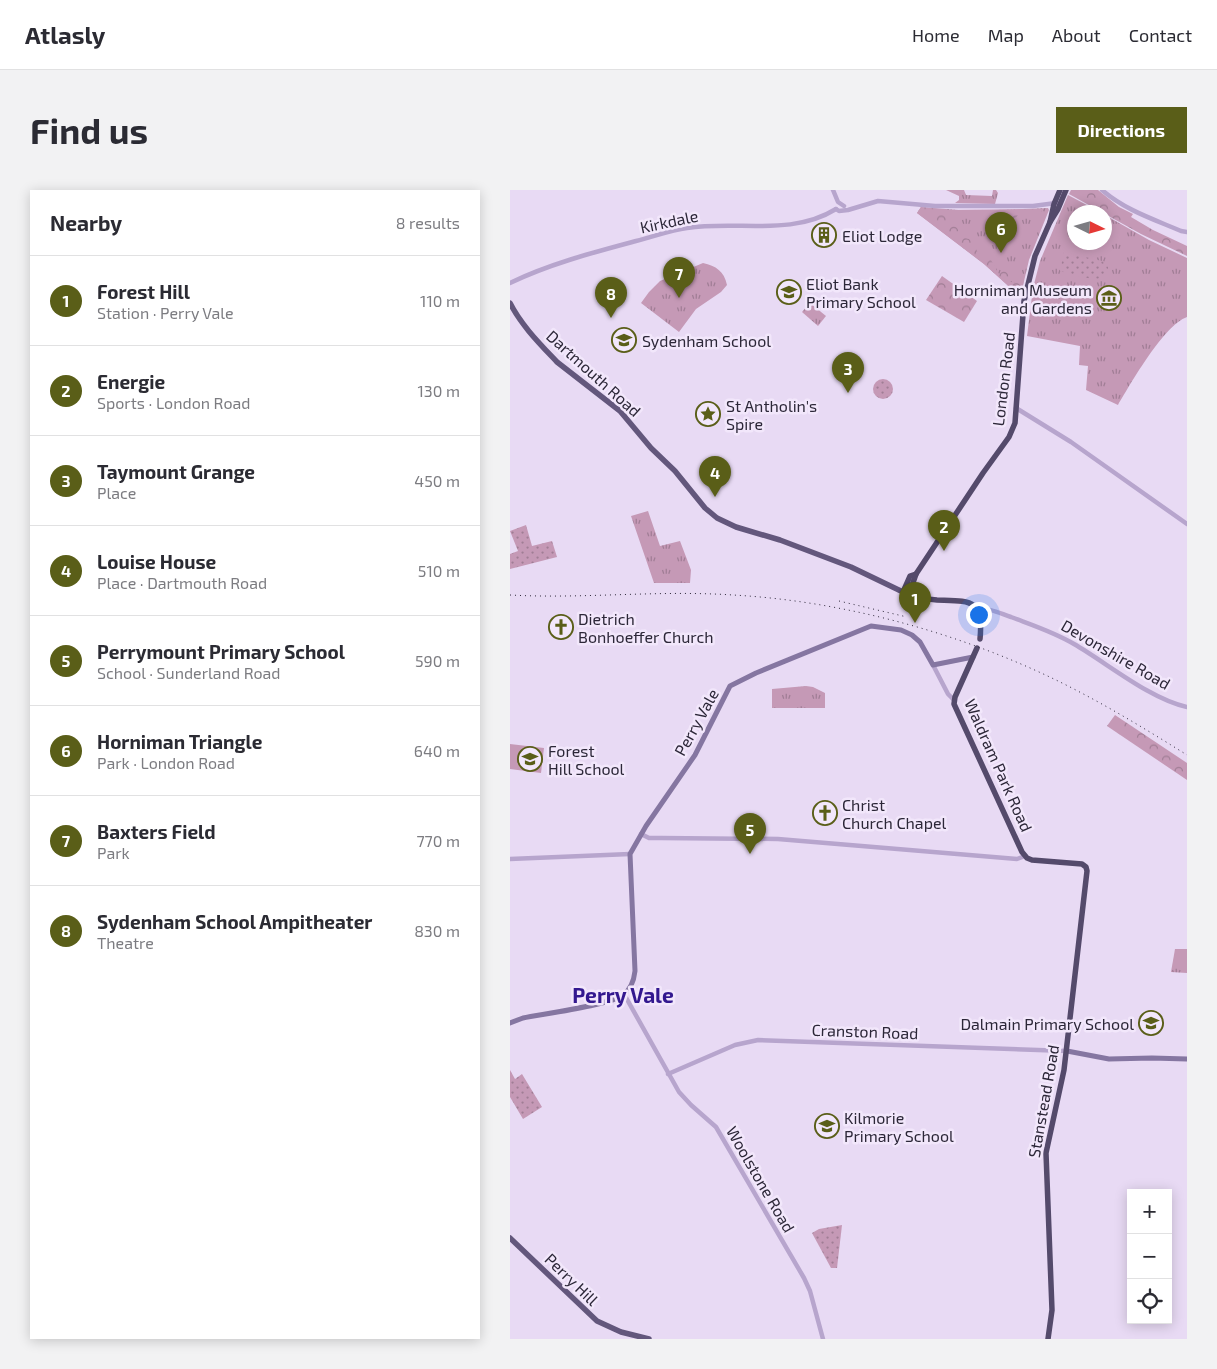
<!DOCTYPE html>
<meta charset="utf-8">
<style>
:root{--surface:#fff;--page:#f2f2f3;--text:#2b2b33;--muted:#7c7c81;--line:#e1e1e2;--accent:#5a5e18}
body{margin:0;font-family:"Exo 2",sans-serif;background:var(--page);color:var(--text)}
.controls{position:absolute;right:15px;bottom:15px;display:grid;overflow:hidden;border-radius:0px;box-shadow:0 2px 12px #0003}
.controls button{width:45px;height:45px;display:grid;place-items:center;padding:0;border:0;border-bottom:1px solid var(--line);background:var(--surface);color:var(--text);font:25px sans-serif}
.compass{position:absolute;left:557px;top:15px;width:45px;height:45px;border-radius:50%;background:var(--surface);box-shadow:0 2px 12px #0003;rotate:95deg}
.you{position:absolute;left:468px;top:424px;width:18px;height:18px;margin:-12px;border:4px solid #fff;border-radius:50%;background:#1a73e8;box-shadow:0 0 0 8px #1a73e833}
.badge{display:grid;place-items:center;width:32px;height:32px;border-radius:50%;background:var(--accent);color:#fff;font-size:16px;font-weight:700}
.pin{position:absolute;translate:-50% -41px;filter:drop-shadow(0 1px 2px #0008)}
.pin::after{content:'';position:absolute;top:26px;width:18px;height:15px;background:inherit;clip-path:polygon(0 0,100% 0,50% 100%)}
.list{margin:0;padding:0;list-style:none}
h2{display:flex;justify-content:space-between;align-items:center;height:65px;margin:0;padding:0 20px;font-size:21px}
h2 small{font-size:16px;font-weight:400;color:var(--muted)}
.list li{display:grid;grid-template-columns:32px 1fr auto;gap:15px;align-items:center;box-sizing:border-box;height:90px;padding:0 20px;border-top:1px solid var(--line)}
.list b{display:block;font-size:19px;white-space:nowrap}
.list p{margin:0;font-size:16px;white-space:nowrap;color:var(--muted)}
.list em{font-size:16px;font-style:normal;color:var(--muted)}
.icon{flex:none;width:28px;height:28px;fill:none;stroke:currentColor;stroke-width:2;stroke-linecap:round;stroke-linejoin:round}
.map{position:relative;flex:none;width:677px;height:1149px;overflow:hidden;border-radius:0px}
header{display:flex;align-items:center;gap:30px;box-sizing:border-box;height:70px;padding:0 25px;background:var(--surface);border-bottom:1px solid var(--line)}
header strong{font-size:24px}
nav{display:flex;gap:28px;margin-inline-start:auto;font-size:18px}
.intro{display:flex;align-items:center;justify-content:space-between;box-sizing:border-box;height:120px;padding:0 30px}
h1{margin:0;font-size:35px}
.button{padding:12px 22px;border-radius:0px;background:var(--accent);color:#fff;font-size:18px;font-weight:700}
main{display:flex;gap:30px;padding:0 30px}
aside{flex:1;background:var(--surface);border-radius:0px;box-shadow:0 2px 12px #0003}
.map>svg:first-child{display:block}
.grass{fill:url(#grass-tufts)}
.forest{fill:url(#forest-crowns)}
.garden{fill:url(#garden-dots)}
.pitch{fill:#c599b6}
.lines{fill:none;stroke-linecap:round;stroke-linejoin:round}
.tertiary{stroke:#b7a5cd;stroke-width:4.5}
.secondary{stroke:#8576a1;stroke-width:5}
.primary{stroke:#63577c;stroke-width:5.5}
.trunk{stroke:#544a6b;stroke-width:5.5}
.rail{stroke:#2c2738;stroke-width:1;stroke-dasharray:1 4;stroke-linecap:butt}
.labels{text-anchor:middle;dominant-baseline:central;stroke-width:5;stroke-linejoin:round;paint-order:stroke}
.street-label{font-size:16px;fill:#2c2738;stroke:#f2e7fb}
.poi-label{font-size:16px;fill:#2c2738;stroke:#f2e7fb;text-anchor:start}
.district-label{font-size:21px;font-weight:bold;fill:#33188f;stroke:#f2e7fb}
</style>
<header>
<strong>Atlasly</strong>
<nav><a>Home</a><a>Map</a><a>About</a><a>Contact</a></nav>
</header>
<div class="intro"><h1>Find us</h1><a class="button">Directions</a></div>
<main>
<aside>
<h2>Nearby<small>8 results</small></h2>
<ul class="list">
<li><span class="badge">1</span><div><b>Forest Hill</b><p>Station · Perry Vale</p></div><em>110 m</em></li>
<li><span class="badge">2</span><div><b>Energie</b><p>Sports · London Road</p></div><em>130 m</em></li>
<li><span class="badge">3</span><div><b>Taymount Grange</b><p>Place</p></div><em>450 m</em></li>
<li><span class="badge">4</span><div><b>Louise House</b><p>Place · Dartmouth Road</p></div><em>510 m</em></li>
<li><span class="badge">5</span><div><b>Perrymount Primary School</b><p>School · Sunderland Road</p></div><em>590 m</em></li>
<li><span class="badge">6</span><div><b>Horniman Triangle</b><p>Park · London Road</p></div><em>640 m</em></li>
<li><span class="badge">7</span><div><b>Baxters Field</b><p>Park</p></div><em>770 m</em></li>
<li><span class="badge">8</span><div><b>Sydenham School Ampitheater</b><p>Theatre</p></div><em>830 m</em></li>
</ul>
</aside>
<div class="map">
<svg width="677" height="1149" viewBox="0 0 677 1149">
<defs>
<pattern id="grass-tufts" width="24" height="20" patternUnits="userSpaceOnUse" patternTransform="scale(1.25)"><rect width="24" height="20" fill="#c599b6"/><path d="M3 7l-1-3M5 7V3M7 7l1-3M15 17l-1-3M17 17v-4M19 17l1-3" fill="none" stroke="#a07d95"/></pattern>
<pattern id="forest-crowns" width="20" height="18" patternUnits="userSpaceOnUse" patternTransform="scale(1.25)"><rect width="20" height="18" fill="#c599b6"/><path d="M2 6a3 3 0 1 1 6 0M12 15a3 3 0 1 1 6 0" fill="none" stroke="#a07d95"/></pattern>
<pattern id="garden-dots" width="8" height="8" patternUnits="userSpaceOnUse" patternTransform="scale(1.25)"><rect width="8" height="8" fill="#c599b6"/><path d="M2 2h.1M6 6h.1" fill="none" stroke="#a07d95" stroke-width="1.8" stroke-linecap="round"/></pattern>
</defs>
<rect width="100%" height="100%" fill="#e8daf4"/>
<!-- grass -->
<g class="grass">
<path d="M 436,0 L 454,0 L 456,5 L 482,6 L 483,0 L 486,0 L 488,3 L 485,14 L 445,13 L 449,10 L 449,6 Z"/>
<path d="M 558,5 L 590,22 L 564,22 L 564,52 L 594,52 L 595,25 L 639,50 L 677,68 L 677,127 C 654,135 621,193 608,215 L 576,200 L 578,176 L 569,175 L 570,156 L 517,146 L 523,98 L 530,71 Z"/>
<path d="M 411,17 L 461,21 L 538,18 L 539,20 L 519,70 L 511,104 L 505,102 L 474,74 L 407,23 Z"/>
<path d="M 193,73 C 206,76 214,81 217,95 L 211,102 L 186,119 L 169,142 L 131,113 L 139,102 L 150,91 Z"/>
<path d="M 300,113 L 316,126 L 308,136 L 292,122 Z"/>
<path d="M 138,321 L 150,356 L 170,351 L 181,380 L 180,393 L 144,393 L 121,326 Z"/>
<path d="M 296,496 L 303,497 L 315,503 L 315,518 L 262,518 L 262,499 Z"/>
<path d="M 665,759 L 677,759 L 677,783 L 661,782 Z"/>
</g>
<!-- forest -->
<g class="forest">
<path d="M 561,0 L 588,0 L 609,17 L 623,24 L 621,27 L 643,40 L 677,56 L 677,66 L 631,44 L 559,4 Z"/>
<path d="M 411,17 L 437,20 L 533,19 L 531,22 L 508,25 L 500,36 L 497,37 L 494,34 L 494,28 L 490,26 L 449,24 L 448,27 L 451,38 L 446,43 L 455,48 L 463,50 L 465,52 L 467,61 L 471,66 L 476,65 C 482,69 485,78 489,84 L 494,80 L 499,83 L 499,91 L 504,93 L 506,88 L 511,86 L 514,90 L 511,104 L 505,102 L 474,74 L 407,23 Z"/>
<path d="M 432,86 L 467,111 L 454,132 L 416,110 Z"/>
<path d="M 605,525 L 677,573 L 677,590 L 597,536 Z"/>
</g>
<!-- garden -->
<g class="garden">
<path d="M 554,62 L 592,71 L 598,77 L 598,85 C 588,94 562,84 550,81 Z"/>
<circle cx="373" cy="199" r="10"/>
<path d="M 16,335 L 22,356 L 42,351 L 47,367 L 0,379 L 0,364 L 8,361 L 0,341 Z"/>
<path d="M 0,880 L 5,889 L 12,884 L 32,917 L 13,929 L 0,907 Z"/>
<path d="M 332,1035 L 327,1078 L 321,1078 L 302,1043 L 309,1039 Z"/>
</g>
<!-- pitch -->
<path class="pitch" d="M 0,554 L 34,558 L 31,583 L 0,579 Z"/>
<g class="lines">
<!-- tertiary -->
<g class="tertiary">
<path d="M 323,0 L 328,12 L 334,16"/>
<path d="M 592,0 C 615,20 643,29 671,41 L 677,42"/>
<path d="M 326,19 L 329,21 L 338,20 L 368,11 L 425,16 L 523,16 L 546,13"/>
<path d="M 0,93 C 39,74 85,62 126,51 C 143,47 160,40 177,38 C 227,30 281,47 326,19"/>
<path d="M 506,218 L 561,252 L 677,334"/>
<path d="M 468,420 C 479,417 491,424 501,427 C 522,435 544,442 564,454 C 597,473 640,509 677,517"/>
<path d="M 423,475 L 438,504 L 444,510"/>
<path d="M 131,644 L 139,648 L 151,648 L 268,649 L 507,669 L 515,666"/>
<path d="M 0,669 L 120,664"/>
<path d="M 114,804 L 169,902 L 181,915 L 206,937 L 294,1088 L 300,1101 L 313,1149"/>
<path d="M 158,884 L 225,855 L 248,850 L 557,861"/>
</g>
<!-- secondary -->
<g class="secondary">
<path d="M 0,833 L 13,828 C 32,824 101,815 113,805 C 120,800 124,790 125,781 L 120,664 L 136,636 L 185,565 L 220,496 L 246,483 L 361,436 L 391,440 L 402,445 L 410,452 L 423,475 L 463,467"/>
<path d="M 557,861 L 599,869 L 642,868 L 677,869"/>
</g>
<!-- primary -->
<g class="primary">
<path d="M 0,113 C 11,135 30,154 47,172 L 110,221 L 141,258 L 165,281 L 195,318 L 207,328 L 226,337 L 270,350 L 341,377 L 393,402"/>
<path d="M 0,1048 L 87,1131 L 111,1142 L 139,1149"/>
</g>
<!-- trunk -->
<g class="trunk">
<path d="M 540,32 L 544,14 L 550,0"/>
<path d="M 399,404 L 406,384"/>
<path d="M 470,449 C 474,408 460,411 427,410 C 415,409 404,406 393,402 L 400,386 L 406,384 L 473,283 L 499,247 L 505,233 L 514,111 L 525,66 L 540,32 L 548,19 L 556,0"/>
<path d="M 467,458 L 445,507 L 444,514 L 512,662 L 517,668 L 522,670 L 572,674 L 576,677 L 577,681 L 554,880 L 536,963 L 542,1120 L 538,1149"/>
</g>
<!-- rail -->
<g class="rail">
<path d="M 0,405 C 74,409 148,400 223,405 C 332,411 447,442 546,490 C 591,512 634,538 677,565"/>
<path d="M 329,411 L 397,427"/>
</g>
</g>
<!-- icons -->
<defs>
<symbol id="building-ring" viewBox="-11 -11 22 22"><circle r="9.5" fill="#f2e7fb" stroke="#5a5e18" stroke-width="1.5"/><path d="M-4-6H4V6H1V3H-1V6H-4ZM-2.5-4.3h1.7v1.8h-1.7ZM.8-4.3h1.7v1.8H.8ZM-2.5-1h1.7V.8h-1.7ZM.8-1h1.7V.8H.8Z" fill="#5a5e18"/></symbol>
<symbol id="school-ring" viewBox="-11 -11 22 22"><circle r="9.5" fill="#f2e7fb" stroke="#5a5e18" stroke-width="1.5"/><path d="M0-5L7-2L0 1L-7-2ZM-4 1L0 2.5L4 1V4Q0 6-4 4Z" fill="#5a5e18"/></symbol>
<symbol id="museum-ring" viewBox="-11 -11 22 22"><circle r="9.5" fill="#f2e7fb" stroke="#5a5e18" stroke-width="1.5"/><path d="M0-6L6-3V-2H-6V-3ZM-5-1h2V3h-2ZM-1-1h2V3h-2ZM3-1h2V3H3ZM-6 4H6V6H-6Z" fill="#5a5e18"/></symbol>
<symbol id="sight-ring" viewBox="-11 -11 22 22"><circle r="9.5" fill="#f2e7fb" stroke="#5a5e18" stroke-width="1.5"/><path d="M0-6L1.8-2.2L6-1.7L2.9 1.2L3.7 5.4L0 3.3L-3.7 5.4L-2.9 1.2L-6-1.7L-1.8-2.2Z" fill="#5a5e18"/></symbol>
<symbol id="church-ring" viewBox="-11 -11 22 22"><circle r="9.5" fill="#f2e7fb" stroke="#5a5e18" stroke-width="1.5"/><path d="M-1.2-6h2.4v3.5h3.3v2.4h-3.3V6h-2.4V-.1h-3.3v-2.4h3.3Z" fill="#5a5e18"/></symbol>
</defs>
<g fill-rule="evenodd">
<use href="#building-ring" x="300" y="31" width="28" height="28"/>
<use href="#school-ring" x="265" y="88" width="28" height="28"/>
<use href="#museum-ring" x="585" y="94" width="28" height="28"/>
<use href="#school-ring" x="100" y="136" width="28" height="28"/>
<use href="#sight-ring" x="184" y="210" width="28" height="28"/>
<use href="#church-ring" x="37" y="423" width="28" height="28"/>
<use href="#school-ring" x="6" y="555" width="28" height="28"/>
<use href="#church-ring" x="301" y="609" width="28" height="28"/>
<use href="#school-ring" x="627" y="819" width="28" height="28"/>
<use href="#school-ring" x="303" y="922" width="28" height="28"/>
</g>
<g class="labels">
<!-- street labels -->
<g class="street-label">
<text transform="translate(159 31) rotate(-12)">Kirkdale</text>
<text transform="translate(84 183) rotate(42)">Dartmouth Road</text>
<text transform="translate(493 189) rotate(-83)">London Road</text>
<text transform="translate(606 464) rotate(30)">Devonshire Road</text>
<text transform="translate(186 532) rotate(-61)">Perry Vale</text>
<text transform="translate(489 575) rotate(66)">Waldram Park Road</text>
<text transform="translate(355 841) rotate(2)">Cranston Road</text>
<text transform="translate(533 911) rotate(-80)">Stanstead Road</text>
<text transform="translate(251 989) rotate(60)">Woolstone Road</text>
<text transform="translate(62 1089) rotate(44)">Perry Hill</text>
</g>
<!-- poi labels -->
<g class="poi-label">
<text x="332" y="45">Eliot Lodge</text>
<text x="296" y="93">Eliot Bank<tspan x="296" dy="18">Primary School</tspan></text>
<text x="582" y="99" text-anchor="end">Horniman Museum<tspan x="582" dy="18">and Gardens</tspan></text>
<text x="132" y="150">Sydenham School</text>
<text x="216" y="215">St Antholin's<tspan x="216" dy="18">Spire</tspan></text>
<text x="68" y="428">Dietrich<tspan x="68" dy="18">Bonhoeffer Church</tspan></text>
<text x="38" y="560">Forest<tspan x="38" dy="18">Hill School</tspan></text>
<text x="332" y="614">Christ<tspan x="332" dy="18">Church Chapel</tspan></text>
<text x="624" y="833" text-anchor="end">Dalmain Primary School</text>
<text x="334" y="927">Kilmorie<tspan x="334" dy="18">Primary School</tspan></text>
</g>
<!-- district labels -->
<g class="district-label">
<text x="113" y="804">Perry Vale</text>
</g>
</g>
</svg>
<div class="controls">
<button>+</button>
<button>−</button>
<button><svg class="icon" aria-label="locate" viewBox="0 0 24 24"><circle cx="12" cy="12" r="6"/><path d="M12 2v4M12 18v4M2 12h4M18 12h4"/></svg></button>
</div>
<svg class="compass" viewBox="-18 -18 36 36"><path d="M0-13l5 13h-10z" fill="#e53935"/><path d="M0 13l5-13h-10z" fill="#7c7c81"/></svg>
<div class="you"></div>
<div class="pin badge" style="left:405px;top:433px">1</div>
<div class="pin badge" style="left:434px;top:361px">2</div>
<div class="pin badge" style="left:338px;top:203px">3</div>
<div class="pin badge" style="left:205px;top:307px">4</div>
<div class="pin badge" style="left:240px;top:664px">5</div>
<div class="pin badge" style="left:491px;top:63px">6</div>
<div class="pin badge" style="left:169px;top:108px">7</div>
<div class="pin badge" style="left:101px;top:128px">8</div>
</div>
</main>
